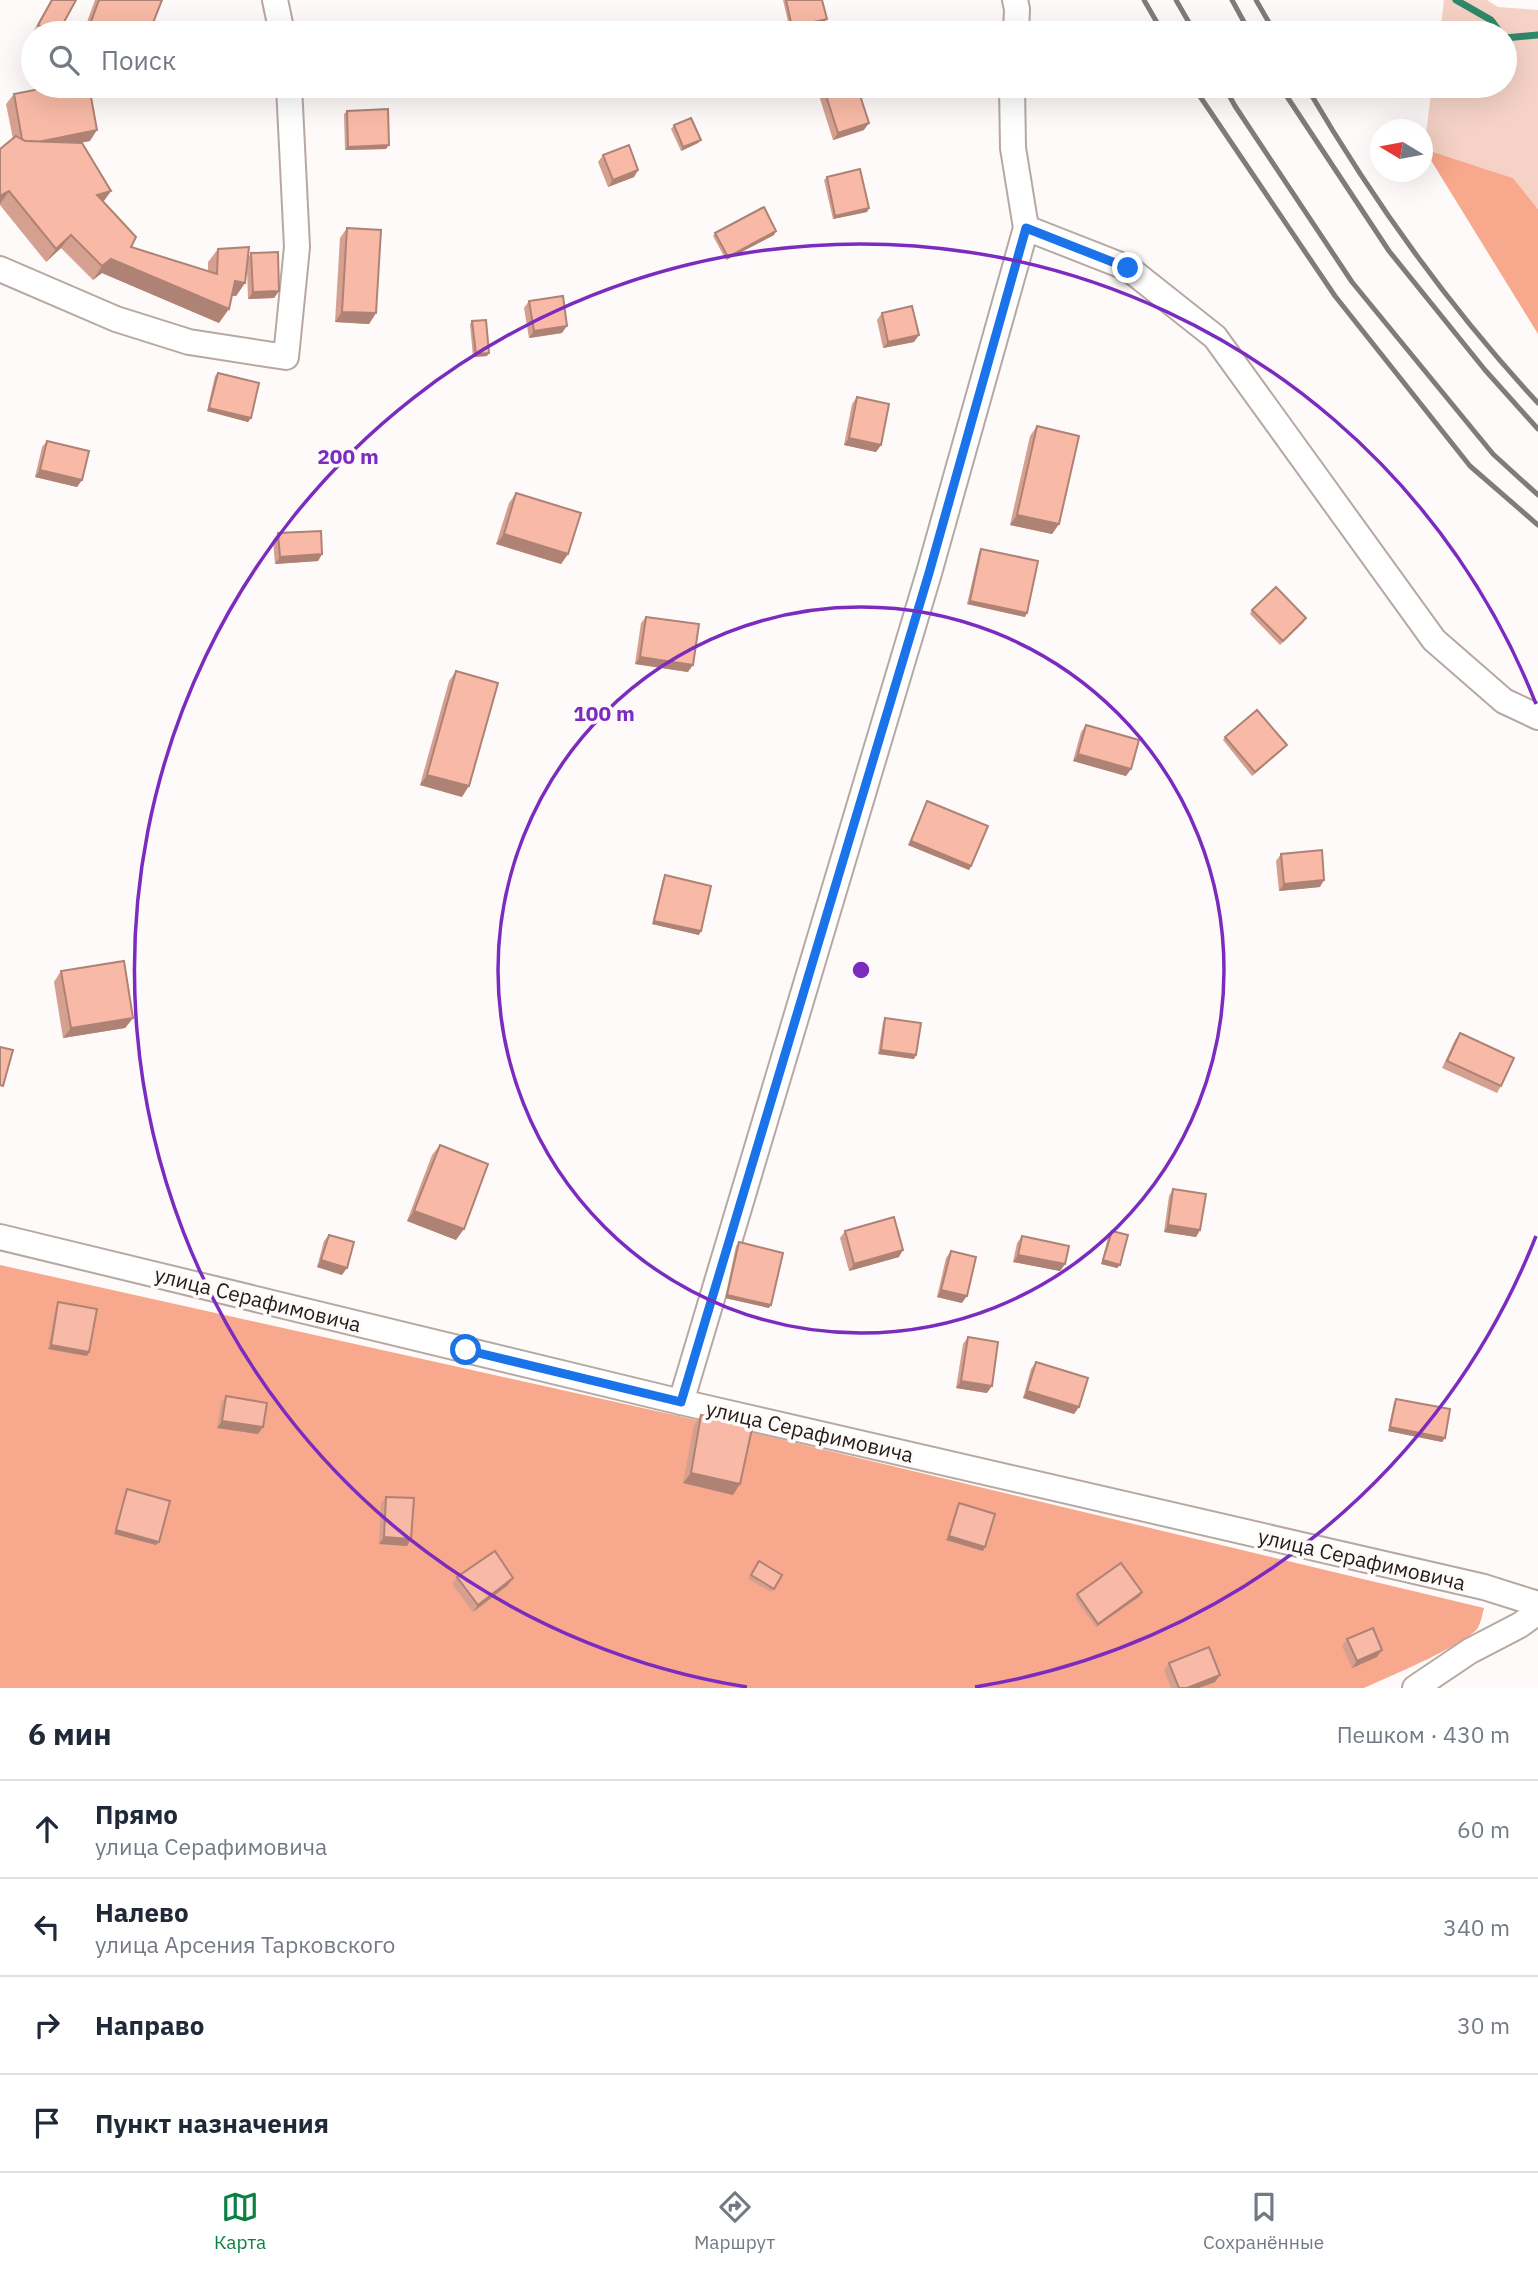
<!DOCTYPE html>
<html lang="ru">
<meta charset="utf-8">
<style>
:root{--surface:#fff;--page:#f6f6f7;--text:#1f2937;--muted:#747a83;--line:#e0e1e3;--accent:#0b8043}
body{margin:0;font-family:"IBM Plex Sans",sans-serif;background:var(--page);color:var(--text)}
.compass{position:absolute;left:1370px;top:119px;width:63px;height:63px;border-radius:50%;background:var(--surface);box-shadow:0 7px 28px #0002;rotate:280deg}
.stop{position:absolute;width:21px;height:21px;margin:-16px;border:5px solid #1a73e8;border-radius:50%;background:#fff}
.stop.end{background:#1a73e8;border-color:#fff;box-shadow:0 2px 7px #0008}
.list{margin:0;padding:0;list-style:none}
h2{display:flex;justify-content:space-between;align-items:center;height:91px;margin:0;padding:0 28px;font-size:30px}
h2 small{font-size:23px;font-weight:400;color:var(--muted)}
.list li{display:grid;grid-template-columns:46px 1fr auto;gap:21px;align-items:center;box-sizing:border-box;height:98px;padding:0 28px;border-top:2px solid var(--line)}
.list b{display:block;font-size:26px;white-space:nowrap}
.list p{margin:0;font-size:23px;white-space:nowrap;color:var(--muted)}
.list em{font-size:23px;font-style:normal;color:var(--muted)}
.icon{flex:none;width:38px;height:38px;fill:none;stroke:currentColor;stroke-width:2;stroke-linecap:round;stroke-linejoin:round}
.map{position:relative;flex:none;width:1538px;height:1688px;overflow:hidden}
.search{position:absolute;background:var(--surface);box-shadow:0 7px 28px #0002;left:21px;right:21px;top:21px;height:77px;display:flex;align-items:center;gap:18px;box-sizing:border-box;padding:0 24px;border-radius:38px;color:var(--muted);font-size:26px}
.sheet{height:483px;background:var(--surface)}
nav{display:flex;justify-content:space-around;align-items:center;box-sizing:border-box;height:98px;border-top:2px solid var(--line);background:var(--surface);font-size:19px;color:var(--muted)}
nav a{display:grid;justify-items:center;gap:4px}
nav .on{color:var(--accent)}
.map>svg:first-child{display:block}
.green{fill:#f6d2c6}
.forest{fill:#f8a88c}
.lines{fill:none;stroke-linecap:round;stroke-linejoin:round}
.stream{stroke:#2f8869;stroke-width:7}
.street-casing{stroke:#b7a8a2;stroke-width:28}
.street{stroke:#fff;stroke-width:24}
.rail{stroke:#817c7b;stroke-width:5}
.wall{fill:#d5a08f}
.shaded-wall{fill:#ae8274}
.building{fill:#f8baa6;stroke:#ae8274;stroke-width:2}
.route{stroke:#1a73e8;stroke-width:9}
.ring{fill:none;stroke:#7b2cbf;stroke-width:3.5}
.labels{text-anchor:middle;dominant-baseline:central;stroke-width:7;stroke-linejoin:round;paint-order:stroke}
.street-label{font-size:21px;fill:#221c1a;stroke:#fdfaf9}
.centre{fill:#7b2cbf;stroke:#fdfaf9;stroke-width:3.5}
.ring-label{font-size:21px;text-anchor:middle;font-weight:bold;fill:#7b2cbf;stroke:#fdfaf9;stroke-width:7;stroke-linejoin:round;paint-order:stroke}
</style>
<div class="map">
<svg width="1538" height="1688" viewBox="0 0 1538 1688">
<rect width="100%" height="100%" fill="#fdfaf9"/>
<!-- green -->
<path class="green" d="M 1444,0 L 1487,0 L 1498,7 L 1538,10 L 1538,209 L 1513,178 L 1424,149 L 1432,86 L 1505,86 L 1505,33 L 1440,33 Z"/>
<!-- forest -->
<g class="forest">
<path d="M 1424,149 L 1513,178 L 1538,209 L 1538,334 Z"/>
<path d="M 0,1265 L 746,1431 L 1484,1608 C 1482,1615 1481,1623 1477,1629 C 1463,1646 1388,1677 1364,1688 L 0,1688 Z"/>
</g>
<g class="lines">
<!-- stream -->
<g class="stream">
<path d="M 1456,0 L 1491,20 L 1499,31 L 1498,33"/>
<path d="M 1505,38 L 1538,35"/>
</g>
<defs>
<g id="street">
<path d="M 275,0 L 282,33"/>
<path d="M 1015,0 L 1017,9 L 1016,33"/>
<path d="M 1026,228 L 1128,268 L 1215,337 L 1434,640 L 1504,701 L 1538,717"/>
<path d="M 0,269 L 116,319 L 189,342 L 286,357 L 297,247 L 289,86"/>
<path d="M 0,1237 L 681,1402 L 1484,1587 L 1538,1604"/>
<path d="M 681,1402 L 929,573 L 1026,228 L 1013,148 L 1012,86"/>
<path d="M 1415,1688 L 1470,1651 L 1520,1625 L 1538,1612"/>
</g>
</defs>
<!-- street casing -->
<use href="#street" class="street-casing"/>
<!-- street -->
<use href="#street" class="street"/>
<!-- rail -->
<g class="rail">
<path d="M 1144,0 L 1163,33"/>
<path d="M 1176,0 L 1195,33"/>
<path d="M 1232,0 L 1250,33"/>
<path d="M 1256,0 L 1275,33"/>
<path d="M 1193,86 L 1335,296 L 1470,466 L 1538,525"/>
<path d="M 1224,86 L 1235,106 L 1352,282 L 1493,454 L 1538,495"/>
<path d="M 1280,86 L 1389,251 L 1485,370 L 1538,429"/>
<path d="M 1306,86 C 1372,199 1449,307 1538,403"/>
</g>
</g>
<!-- wall -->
<g class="wall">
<path d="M 51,0 L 76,0 L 58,33 L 35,33 L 33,32 Z"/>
<path d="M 95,0 L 162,0 L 149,33 L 83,33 Z"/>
<path d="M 783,0 L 822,0 L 827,19 L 824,22 L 790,30 Z"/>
<path d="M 816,86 L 857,86 L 864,130 L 833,140 Z"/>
<path d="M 14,94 L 90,141 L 79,143 L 111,191 L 103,202 L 131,247 L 208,271 L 208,262 L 218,249 L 248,258 L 251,253 L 279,291 L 274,298 L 248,299 L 247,268 L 245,283 L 236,296 L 232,296 L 219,323 L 102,273 L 93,280 L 61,248 L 46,262 L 0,205 L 0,149 L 13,139 L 6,104 Z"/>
<path d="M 347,111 L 386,149 L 345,150 L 344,114 Z"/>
<path d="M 674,125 L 698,143 L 681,151 L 671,129 Z"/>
<path d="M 603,155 L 638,170 L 634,177 L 608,187 L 598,162 Z"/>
<path d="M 827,177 L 869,208 L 867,212 L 833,219 L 824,180 Z"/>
<path d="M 347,228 L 376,313 L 369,324 L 335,322 L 340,238 Z"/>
<path d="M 776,231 L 774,235 L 726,260 L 713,236 L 715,233 Z"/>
<path d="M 529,301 L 562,333 L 529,338 L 524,308 Z"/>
<path d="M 882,313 L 919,335 L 914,342 L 883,348 L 877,320 Z"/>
<path d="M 472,321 L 487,356 L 473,357 L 470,324 Z"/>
<path d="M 218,373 L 251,418 L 248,422 L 207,411 L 215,376 Z"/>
<path d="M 857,397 L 881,445 L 876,452 L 844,445 L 852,404 Z"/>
<path d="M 1037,426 L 1059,524 L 1052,534 L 1010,525 L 1030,436 Z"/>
<path d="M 47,441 L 82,480 L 77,487 L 35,477 L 42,447 Z"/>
<path d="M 516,493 L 568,554 L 561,564 L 496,544 L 509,503 Z"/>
<path d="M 278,533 L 322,554 L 318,561 L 275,564 L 273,540 Z"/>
<path d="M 981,549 L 1025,617 L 967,604 L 979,552 Z"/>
<path d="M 1252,610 L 1304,622 L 1280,645 L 1250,614 Z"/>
<path d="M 646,617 L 688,672 L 635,664 L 641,623 Z"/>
<path d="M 456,671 L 462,797 L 420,785 L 449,681 Z"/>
<path d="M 1086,725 L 1131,769 L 1126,776 L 1073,761 L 1081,732 Z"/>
<path d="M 1225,737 L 1284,748 L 1252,776 L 1223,740 Z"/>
<path d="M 927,801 L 971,866 L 969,870 L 908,845 Z"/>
<path d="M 1281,854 L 1320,887 L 1279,891 L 1276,861 Z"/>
<path d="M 665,875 L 699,935 L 652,924 L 663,879 Z"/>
<path d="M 61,971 L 133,1018 L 125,1028 L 63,1038 L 54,982 Z"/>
<path d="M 885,1018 L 914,1059 L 878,1054 L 883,1022 Z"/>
<path d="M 1460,1033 L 1501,1086 L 1497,1093 L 1442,1068 L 1455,1040 Z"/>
<path d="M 440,1145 L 456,1240 L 407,1221 L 432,1155 Z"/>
<path d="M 1173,1189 L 1200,1230 L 1196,1237 L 1164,1232 L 1169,1196 Z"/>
<path d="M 845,1231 L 899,1257 L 849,1271 L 840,1238 Z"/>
<path d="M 1112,1231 L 1120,1265 L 1117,1268 L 1101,1264 L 1109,1234 Z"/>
<path d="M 329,1235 L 342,1275 L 317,1267 L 324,1241 Z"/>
<path d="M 1022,1236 L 1065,1264 L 1060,1271 L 1013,1262 L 1017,1243 Z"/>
<path d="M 739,1242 L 769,1308 L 725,1298 L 736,1246 Z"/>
<path d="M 951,1251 L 962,1303 L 937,1297 L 946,1258 Z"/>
<path d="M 58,1302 L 89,1352 L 87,1356 L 48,1349 L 56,1306 Z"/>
<path d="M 968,1337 L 987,1393 L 956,1388 L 963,1344 Z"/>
<path d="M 1036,1362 L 1079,1407 L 1074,1414 L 1023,1398 L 1031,1369 Z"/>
<path d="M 226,1396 L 263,1427 L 258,1434 L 217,1428 L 221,1403 Z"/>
<path d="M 1396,1399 L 1445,1438 L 1442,1442 L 1388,1431 L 1394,1402 Z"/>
<path d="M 701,1415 L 733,1495 L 683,1483 L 694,1425 Z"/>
<path d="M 127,1489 L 156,1545 L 114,1534 L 125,1493 Z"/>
<path d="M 386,1497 L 407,1546 L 379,1544 L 381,1503 Z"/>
<path d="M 959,1503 L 983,1551 L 946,1540 L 957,1506 Z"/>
<path d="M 759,1561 L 774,1589 L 771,1592 L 748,1579 Z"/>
<path d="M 457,1577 L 508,1585 L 473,1612 L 452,1584 Z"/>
<path d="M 1077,1594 L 1140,1596 L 1096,1627 L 1075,1598 Z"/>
<path d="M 1347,1639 L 1377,1657 L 1352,1668 L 1342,1646 Z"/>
<path d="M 1169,1663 L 1215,1682 L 1199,1688 L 1171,1688 L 1164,1670 Z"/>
</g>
<!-- shaded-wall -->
<g class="shaded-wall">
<path d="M 827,19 L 824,22 L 790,30 L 792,27 Z"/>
<path d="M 89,27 L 106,33 L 84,33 Z"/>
<path d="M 869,123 L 864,130 L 833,140 L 838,133 Z"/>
<path d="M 97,130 L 90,141 L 16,155 L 23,144 Z"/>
<path d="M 701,140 L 698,143 L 681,151 L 683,147 Z"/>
<path d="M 389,145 L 386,149 L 345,150 L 348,147 Z"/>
<path d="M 638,170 L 634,177 L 608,187 L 613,180 Z"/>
<path d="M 9,191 L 0,204 L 0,196 Z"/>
<path d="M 111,191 L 101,205 L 97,195 Z"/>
<path d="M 869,208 L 867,212 L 833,219 L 835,216 Z"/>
<path d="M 776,231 L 774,235 L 726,260 L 728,257 Z"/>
<path d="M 71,235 L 61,248 L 46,262 L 56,249 Z"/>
<path d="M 111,259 L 229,309 L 219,323 L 102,273 L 93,280 L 102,266 Z"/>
<path d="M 235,281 L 245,283 L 236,296 L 226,295 Z"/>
<path d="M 279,291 L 274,298 L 248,299 L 253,292 Z"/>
<path d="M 342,312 L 376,313 L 369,324 L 335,322 Z"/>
<path d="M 567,326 L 562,333 L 529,338 L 534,331 Z"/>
<path d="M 919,335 L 914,342 L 883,348 L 888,342 Z"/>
<path d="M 489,353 L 487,356 L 473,357 L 476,354 Z"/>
<path d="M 209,408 L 251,418 L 248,422 L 207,411 Z"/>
<path d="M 849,438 L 881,445 L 876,452 L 844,445 Z"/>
<path d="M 40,470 L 82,480 L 77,487 L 35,477 Z"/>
<path d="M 1017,515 L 1059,524 L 1052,534 L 1010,525 Z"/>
<path d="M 504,534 L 568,554 L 561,564 L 496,544 Z"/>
<path d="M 322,554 L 318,561 L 275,564 L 280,557 Z"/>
<path d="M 970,601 L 1027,613 L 1025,617 L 967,604 Z"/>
<path d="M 640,657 L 693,665 L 688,672 L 635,664 Z"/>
<path d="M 1287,745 L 1284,748 L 1252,776 L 1255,772 Z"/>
<path d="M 1078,754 L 1131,769 L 1126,776 L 1073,761 Z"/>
<path d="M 427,775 L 469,786 L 462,797 L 420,785 Z"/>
<path d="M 911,841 L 971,866 L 969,870 L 908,845 Z"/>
<path d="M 1324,880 L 1320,887 L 1279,891 L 1284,884 Z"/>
<path d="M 654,921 L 701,931 L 699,935 L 652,924 Z"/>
<path d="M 133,1018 L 125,1028 L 63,1038 L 71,1028 Z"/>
<path d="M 881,1050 L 916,1055 L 914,1059 L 878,1054 Z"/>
<path d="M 414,1211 L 464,1229 L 456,1240 L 407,1221 Z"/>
<path d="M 1168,1225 L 1200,1230 L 1196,1237 L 1164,1232 Z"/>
<path d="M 903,1250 L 899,1257 L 849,1271 L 854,1264 Z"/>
<path d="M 1018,1255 L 1065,1264 L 1060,1271 L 1013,1262 Z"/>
<path d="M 321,1260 L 347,1268 L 342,1275 L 317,1267 Z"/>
<path d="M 1103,1260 L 1120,1265 L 1117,1268 L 1101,1264 Z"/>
<path d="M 941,1290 L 967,1296 L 962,1303 L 937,1297 Z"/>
<path d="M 727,1295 L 771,1305 L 769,1308 L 725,1298 Z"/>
<path d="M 51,1345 L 89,1352 L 87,1356 L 48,1349 Z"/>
<path d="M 961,1381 L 992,1386 L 987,1393 L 956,1388 Z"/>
<path d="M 1027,1391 L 1079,1407 L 1074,1414 L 1023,1398 Z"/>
<path d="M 222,1421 L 263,1427 L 258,1434 L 217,1428 Z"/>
<path d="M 1390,1427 L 1445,1438 L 1442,1442 L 1388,1431 Z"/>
<path d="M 691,1473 L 740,1484 L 733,1495 L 683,1483 Z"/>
<path d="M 116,1530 L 159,1542 L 156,1545 L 114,1534 Z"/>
<path d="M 949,1536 L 985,1547 L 983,1551 L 946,1540 Z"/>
<path d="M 384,1537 L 411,1539 L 407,1546 L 379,1544 Z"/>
<path d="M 513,1578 L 508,1585 L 473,1612 L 478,1605 Z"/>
<path d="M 1142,1592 L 1140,1596 L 1096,1627 L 1098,1624 Z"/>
<path d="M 1382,1650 L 1377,1657 L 1352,1668 L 1357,1661 Z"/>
<path d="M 1220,1675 L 1215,1682 L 1199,1688 L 1187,1688 Z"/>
</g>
<!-- building -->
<g class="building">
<path d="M 52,0 L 76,0 L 58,33 L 53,33 L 38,25 Z"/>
<path d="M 99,0 L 162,0 L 149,33 L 106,33 L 89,27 Z"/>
<path d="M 786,0 L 822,0 L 827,19 L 792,27 Z"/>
<path d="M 55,86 L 89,86 L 97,130 L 38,142 L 25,141 L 22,139 L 14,94 Z"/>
<path d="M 823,86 L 857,86 L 869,123 L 838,133 Z"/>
<path d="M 388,109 L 389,145 L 348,147 L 347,111 Z"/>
<path d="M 691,118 L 701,140 L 683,147 L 674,125 Z"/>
<path d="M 16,136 L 25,141 L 82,143 L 111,191 L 97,195 L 136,237 L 131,247 L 217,274 L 218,249 L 249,247 L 245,283 L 235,281 L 229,309 L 111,259 L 102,266 L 71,235 L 56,249 L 9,191 L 0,196 L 0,149 Z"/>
<path d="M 629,145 L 638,170 L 613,180 L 603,155 Z"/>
<path d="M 860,169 L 869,208 L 835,216 L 827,177 Z"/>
<path d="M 764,207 L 776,231 L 728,257 L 715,233 Z"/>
<path d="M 347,228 L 381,230 L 376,313 L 342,312 Z"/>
<path d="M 278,252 L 279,291 L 253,292 L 251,253 Z"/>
<path d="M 563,296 L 567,326 L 534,331 L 529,301 Z"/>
<path d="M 912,306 L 919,335 L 888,342 L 882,313 Z"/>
<path d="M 486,320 L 489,353 L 476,354 L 472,321 Z"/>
<path d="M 218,373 L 259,383 L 251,418 L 209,408 Z"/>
<path d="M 857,397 L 889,404 L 881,445 L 849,438 Z"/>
<path d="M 1037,426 L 1079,436 L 1059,524 L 1017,515 Z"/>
<path d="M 47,441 L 89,451 L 82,480 L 40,470 Z"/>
<path d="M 516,493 L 581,513 L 568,554 L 504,534 Z"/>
<path d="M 321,531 L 322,554 L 280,557 L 278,533 Z"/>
<path d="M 981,549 L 1038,561 L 1027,613 L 970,601 Z"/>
<path d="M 1276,587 L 1306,618 L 1283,641 L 1252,610 Z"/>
<path d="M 646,617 L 699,624 L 693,665 L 640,657 Z"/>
<path d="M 456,671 L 498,683 L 469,786 L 427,775 Z"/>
<path d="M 1257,710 L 1287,745 L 1255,772 L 1225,737 Z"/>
<path d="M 1086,725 L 1139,740 L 1131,769 L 1078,754 Z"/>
<path d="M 927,801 L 988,826 L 971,866 L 911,841 Z"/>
<path d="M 1322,850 L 1324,880 L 1284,884 L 1281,854 Z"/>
<path d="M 665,875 L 711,886 L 701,931 L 654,921 Z"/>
<path d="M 124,961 L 133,1018 L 71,1028 L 61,971 Z"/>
<path d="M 885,1018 L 921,1023 L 916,1055 L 881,1050 Z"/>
<path d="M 1460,1033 L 1514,1058 L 1501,1086 L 1447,1061 Z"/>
<path d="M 0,1047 L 13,1050 L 3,1086 L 0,1085 Z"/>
<path d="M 440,1145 L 488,1164 L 464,1229 L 414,1211 Z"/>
<path d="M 1173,1189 L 1206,1194 L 1200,1230 L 1168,1225 Z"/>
<path d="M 894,1217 L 903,1250 L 854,1264 L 845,1231 Z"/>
<path d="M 1112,1231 L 1128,1235 L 1120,1265 L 1103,1260 Z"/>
<path d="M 329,1235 L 354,1242 L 347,1268 L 321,1260 Z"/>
<path d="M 1022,1236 L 1069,1246 L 1065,1264 L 1018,1255 Z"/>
<path d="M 739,1242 L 783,1253 L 771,1305 L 727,1295 Z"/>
<path d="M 951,1251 L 976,1257 L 967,1296 L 941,1290 Z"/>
<path d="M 58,1302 L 97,1309 L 89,1352 L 51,1345 Z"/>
<path d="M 968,1337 L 998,1342 L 992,1386 L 961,1381 Z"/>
<path d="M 1036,1362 L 1088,1378 L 1079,1407 L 1027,1391 Z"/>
<path d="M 226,1396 L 267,1403 L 263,1427 L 222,1421 Z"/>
<path d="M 1396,1399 L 1450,1409 L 1445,1438 L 1390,1427 Z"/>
<path d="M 701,1415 L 753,1424 L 740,1484 L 691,1473 Z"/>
<path d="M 127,1489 L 170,1501 L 159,1542 L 116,1530 Z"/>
<path d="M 386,1497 L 414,1498 L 411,1539 L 384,1537 Z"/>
<path d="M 959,1503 L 995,1514 L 985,1547 L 949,1536 Z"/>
<path d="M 495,1551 L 513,1578 L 478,1605 L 457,1577 Z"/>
<path d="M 759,1561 L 782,1575 L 774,1589 L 751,1575 Z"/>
<path d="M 1121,1563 L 1142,1592 L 1098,1624 L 1077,1594 Z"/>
<path d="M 1373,1628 L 1382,1650 L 1357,1661 L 1347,1639 Z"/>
<path d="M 1209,1647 L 1220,1675 L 1187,1688 L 1179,1688 L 1169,1663 Z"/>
</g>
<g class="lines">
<!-- route -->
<path class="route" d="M 466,1350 L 681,1402 L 929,573 L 1026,228 L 1128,268"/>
</g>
<!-- distance rings -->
<g class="ring">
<circle cx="861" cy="970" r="363"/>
<path d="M1536 1236A726 726 0 0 1 975 1687M747 1687A726 726 0 1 1 1536 704"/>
</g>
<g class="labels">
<!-- street labels -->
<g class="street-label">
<text transform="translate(258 1299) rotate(14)">улица Серафимовича</text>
<text transform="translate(810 1431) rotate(13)">улица Серафимовича</text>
<text transform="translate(1362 1559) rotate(13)">улица Серафимовича</text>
</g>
</g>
<circle cx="861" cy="970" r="10" class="centre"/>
<g class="ring-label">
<text x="348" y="464">200 m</text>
<text x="604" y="721">100 m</text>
</g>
</svg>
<svg class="compass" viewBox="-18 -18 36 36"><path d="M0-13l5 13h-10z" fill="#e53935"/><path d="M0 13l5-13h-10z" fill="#747a83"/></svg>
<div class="stop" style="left:466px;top:1350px"></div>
<div class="stop end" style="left:1128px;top:268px"></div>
<div class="search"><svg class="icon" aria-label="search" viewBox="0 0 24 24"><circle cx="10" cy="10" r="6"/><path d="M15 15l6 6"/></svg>Поиск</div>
</div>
<section class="sheet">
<h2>6 мин<small>Пешком · 430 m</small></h2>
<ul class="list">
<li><svg class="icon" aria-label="ahead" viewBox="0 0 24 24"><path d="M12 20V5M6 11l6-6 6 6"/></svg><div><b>Прямо</b><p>улица Серафимовича</p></div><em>60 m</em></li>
<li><svg class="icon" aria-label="left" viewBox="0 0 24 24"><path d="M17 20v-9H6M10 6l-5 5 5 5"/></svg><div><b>Налево</b><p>улица Арсения Тарковского</p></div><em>340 m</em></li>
<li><svg class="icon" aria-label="right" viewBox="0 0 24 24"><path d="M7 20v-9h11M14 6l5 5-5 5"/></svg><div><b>Направо</b></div><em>30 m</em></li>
<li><svg class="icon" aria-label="arrive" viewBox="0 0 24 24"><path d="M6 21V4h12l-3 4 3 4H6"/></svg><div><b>Пункт назначения</b></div></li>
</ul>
</section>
<nav>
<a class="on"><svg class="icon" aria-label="map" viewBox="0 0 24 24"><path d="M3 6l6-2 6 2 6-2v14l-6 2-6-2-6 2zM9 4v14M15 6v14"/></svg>Карта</a>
<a><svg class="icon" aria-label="directions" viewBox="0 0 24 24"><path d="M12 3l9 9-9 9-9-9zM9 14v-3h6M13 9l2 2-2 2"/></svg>Маршрут</a>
<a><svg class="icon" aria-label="saved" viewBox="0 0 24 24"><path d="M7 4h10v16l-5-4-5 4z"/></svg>Сохранённые</a>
</nav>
